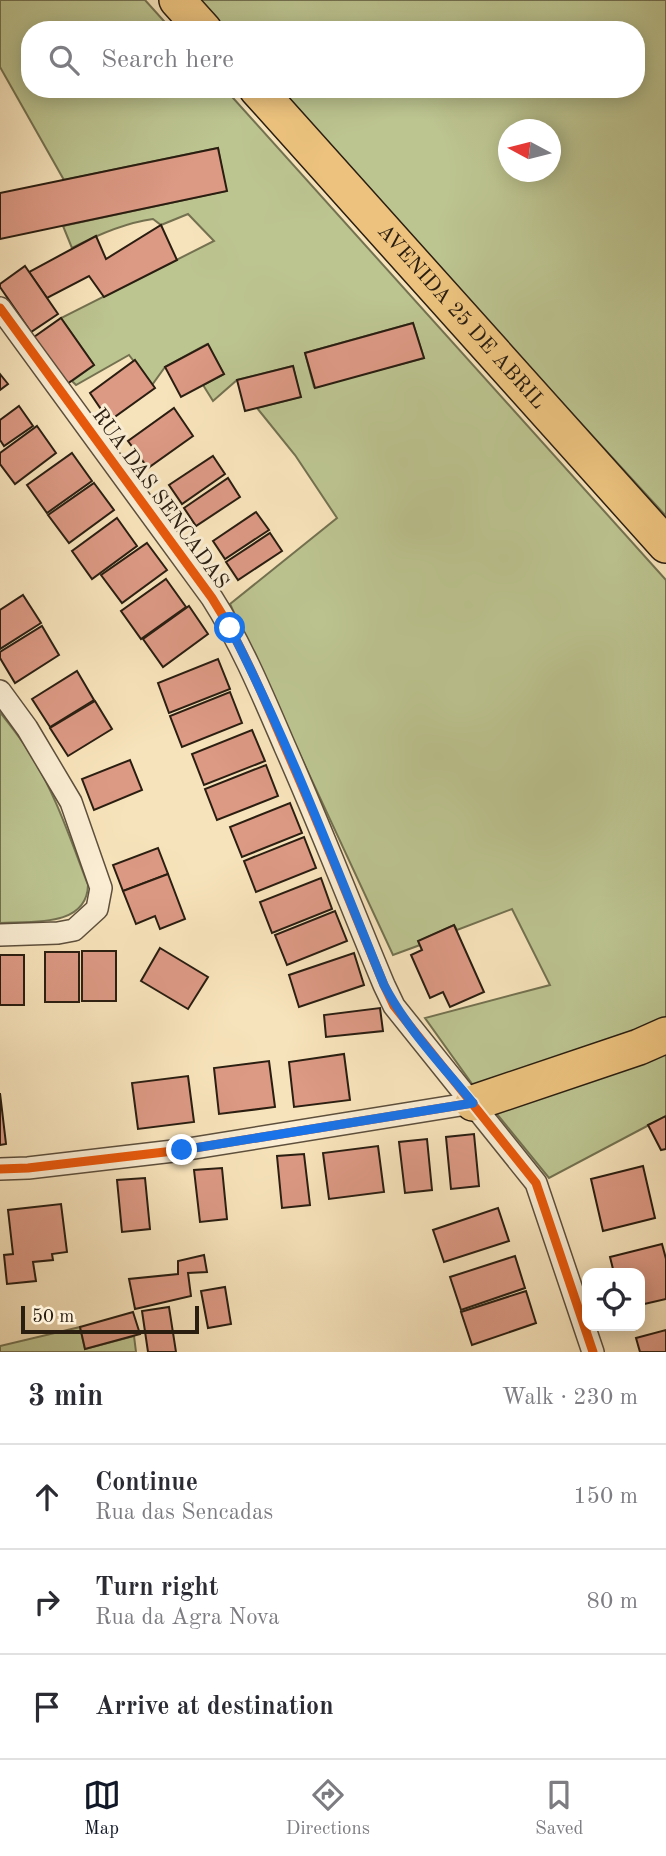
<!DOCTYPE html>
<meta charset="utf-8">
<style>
:root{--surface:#fff;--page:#f7f7f7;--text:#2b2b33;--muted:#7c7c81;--line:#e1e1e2;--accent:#111827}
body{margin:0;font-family:"Old Standard TT",serif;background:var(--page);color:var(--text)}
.controls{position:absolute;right:21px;bottom:21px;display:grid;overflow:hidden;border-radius:14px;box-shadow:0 4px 18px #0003}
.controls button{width:63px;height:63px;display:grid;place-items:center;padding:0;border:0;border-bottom:2px solid var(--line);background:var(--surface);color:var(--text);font:35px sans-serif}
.compass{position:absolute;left:498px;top:119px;width:63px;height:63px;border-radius:50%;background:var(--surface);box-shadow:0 4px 18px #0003;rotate:277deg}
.scale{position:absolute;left:21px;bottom:18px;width:178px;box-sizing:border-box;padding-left:7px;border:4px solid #2a1e11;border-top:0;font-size:19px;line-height:24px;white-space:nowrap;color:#2a1e11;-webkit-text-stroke:5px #faedd3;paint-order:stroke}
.stop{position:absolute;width:21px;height:21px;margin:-16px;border:5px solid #1a73e8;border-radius:50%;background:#fff}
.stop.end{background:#1a73e8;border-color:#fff;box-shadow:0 2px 7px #0008}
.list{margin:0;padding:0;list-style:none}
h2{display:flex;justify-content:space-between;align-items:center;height:91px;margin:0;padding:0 28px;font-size:30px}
h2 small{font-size:23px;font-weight:400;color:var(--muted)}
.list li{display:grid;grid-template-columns:46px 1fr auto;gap:21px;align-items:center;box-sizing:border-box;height:105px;padding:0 28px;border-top:2px solid var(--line)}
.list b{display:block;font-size:26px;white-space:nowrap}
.list p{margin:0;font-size:23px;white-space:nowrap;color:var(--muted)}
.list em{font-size:23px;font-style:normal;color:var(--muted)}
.icon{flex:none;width:38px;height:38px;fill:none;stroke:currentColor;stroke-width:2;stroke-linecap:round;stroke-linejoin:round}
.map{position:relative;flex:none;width:666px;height:1352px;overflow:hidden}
.search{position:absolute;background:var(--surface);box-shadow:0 4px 18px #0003;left:21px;right:21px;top:21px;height:77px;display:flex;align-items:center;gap:18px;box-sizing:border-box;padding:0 24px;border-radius:28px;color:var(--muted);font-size:26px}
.sheet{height:406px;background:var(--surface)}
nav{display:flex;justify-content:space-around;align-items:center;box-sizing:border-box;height:98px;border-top:2px solid var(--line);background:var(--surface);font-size:19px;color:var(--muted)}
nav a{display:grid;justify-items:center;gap:4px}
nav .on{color:var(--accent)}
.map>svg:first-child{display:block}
.green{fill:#bcc490;stroke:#737150;stroke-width:2;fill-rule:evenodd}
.building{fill:#dc9984;stroke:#2a1e11;stroke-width:2}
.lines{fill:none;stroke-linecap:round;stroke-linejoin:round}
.street-casing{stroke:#5d4f3c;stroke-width:24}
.primary-casing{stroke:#2a1e11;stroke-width:38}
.street{stroke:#faedd3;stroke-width:21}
.primary{stroke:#ecc27e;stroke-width:35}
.cycleway-casing{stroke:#faedd3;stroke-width:13}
.cycleway{stroke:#e8590c;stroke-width:9}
.route{stroke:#1a73e8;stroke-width:9}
.labels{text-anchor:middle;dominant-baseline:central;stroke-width:6;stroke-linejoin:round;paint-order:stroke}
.street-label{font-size:21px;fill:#2a1e11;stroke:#faedd3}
</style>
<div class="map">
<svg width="666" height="1352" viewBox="0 0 666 1352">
<rect width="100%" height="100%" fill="#f7e3bb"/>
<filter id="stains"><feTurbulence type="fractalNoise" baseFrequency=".00286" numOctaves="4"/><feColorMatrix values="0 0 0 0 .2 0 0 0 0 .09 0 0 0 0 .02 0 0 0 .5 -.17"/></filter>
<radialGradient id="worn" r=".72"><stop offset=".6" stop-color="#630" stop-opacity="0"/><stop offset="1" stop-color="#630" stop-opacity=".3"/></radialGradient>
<!-- green -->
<g class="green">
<path d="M 0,0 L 145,0 L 172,30 L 30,30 L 30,89 L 225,89 L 666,580 L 666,1019 L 475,1088 L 425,1018 L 550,985 L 512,909 L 457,930 L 454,925 L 419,941 L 420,945 L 393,955 L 230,604 L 337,518 L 295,455 L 257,408 L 300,397 L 293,366 L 237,380 L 213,401 L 203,385 L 224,374 L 207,344 L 165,367 L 152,385 L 129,355 L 76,385 L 72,381 L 94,365 L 61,318 L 214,241 L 188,214 L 161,225 L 153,219 C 124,223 97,235 72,248 L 63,226 L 226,191 L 218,148 L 64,180 L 0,67 ZM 413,323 L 424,358 L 314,387 L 305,353 Z"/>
<path d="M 192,0 L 666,0 L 666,516 L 274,89 L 636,89 L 636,30 L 220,30 ZM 508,130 L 550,130 L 550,172 L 508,172 Z"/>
<path d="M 0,712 C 9,724 18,735 26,747 C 54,789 70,838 88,885 C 87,928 30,921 0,923 Z"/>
<path d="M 666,1052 L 666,1116 L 549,1178 L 492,1108 Z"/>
<path d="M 80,1327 L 85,1349 L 134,1336 L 136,1352 L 0,1352 L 0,1346 Z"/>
</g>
<!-- building -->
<g class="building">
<path d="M 218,148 L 227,191 L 0,239 L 0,193 Z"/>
<path d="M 161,225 L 177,260 L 104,297 L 89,276 L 47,298 L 29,272 L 96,236 L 106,259 Z"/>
<path d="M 25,266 L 58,314 L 31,332 L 0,287 L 0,284 Z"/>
<path d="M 61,318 L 94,365 L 67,384 L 34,337 Z"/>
<path d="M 413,323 L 424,358 L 315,388 L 305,353 Z"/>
<path d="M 208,344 L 224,374 L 181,397 L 165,367 Z"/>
<path d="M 135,360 L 155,388 L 109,421 L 90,393 Z"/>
<path d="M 293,366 L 301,397 L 245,411 L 237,380 Z"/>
<path d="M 0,374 L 8,384 L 0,390 Z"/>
<path d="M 19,406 L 33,426 L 4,446 L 0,440 L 0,420 Z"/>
<path d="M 174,408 L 193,436 L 148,468 L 128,441 Z"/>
<path d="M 37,426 L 56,453 L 15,484 L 0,464 L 0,453 Z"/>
<path d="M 72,453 L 92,481 L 47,513 L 27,485 Z"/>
<path d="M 213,456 L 225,474 L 182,504 L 169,485 Z"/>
<path d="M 228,478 L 240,497 L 196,526 L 184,508 Z"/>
<path d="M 94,483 L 114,510 L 69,543 L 48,515 Z"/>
<path d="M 256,512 L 269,530 L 225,559 L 213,541 Z"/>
<path d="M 117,518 L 137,546 L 92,579 L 72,551 Z"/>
<path d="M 270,533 L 282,551 L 238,580 L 226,562 Z"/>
<path d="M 147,543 L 167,570 L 122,603 L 101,575 Z"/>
<path d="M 166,579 L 186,607 L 141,639 L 121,611 Z"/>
<path d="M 23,595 L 41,623 L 0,649 L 0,610 Z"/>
<path d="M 189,606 L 208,634 L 163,667 L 143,639 Z"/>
<path d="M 42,626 L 59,655 L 15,683 L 0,658 L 0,652 Z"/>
<path d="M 218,659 L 230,689 L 169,713 L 158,683 Z"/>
<path d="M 77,671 L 94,700 L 50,727 L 32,699 Z"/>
<path d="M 230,692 L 242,723 L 182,747 L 170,716 Z"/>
<path d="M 95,701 L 112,729 L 68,756 L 50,728 Z"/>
<path d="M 252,730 L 265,761 L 204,785 L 192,754 Z"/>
<path d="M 130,760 L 142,790 L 94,810 L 82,779 Z"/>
<path d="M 266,765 L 278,796 L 217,820 L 205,789 Z"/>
<path d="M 290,803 L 302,833 L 242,857 L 230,827 Z"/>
<path d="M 304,837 L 316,868 L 256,892 L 244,861 Z"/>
<path d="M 158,848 L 168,874 L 123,891 L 113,865 Z"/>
<path d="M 168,874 L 185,919 L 160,929 L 155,916 L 136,924 L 123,891 Z"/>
<path d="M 321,878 L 332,909 L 272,933 L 260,902 Z"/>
<path d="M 335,911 L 347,941 L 287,965 L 275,935 Z"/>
<path d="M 454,925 L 484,992 L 450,1007 L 443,992 L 430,998 L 411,955 L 422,950 L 418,941 Z"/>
<path d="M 160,948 L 208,977 L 188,1009 L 141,981 Z"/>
<rect x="82" y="951" width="34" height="50"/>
<rect x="45" y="952" width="34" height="50"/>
<path d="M 354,953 L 364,985 L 299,1007 L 289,975 Z"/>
<rect x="0" y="955" width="24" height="50"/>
<path d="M 380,1008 L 383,1031 L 326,1037 L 324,1015 Z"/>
<path d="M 344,1054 L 350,1100 L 294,1107 L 289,1062 Z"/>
<path d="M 269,1061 L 275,1107 L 219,1114 L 214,1068 Z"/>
<path d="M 188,1076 L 194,1122 L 138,1129 L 132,1083 Z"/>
<path d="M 0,1093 L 6,1144 L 0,1145 Z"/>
<path d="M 666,1116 L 666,1149 L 661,1150 L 648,1125 Z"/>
<path d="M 474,1134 L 479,1186 L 451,1189 L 446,1137 Z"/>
<path d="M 427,1139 L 432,1190 L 405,1193 L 399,1142 Z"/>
<path d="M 378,1146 L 384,1192 L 329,1199 L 323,1153 Z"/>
<path d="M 304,1154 L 310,1205 L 282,1208 L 277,1156 Z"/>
<path d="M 643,1166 L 655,1218 L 603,1231 L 591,1179 Z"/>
<path d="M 222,1168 L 227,1219 L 200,1222 L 194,1170 Z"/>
<path d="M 145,1178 L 150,1229 L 122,1232 L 117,1180 Z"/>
<path d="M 61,1204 L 67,1252 L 52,1254 L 53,1260 L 33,1262 L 36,1281 L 7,1284 L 4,1255 L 13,1254 L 8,1210 Z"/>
<path d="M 498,1208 L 509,1241 L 444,1262 L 433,1230 Z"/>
<path d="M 662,1244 L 666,1259 L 666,1299 L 640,1305 L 640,1273 L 614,1273 L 610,1257 Z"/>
<path d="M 204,1255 L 207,1272 L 188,1273 L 191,1296 L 135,1309 L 129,1279 L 178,1274 L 178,1261 Z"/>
<path d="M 515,1256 L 525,1288 L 461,1310 L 450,1277 Z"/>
<path d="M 225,1287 L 231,1324 L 208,1328 L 201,1291 Z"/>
<path d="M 526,1291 L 536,1323 L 472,1345 L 461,1312 Z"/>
<path d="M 169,1307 L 176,1352 L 148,1352 L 142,1311 Z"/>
<path d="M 133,1312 L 140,1334 L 85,1349 L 80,1327 Z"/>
<path d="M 666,1330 L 666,1352 L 640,1352 L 636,1338 Z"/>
</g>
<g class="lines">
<defs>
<g id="street">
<path d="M 0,308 L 212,598 C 242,645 263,696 285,747 C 320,826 351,906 384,985 L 394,1006 L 536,1183 L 593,1352"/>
<path d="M 0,691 L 27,728 L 71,802 L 101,888 L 97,909 L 74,930 L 58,933 L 0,935"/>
<path d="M 0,1169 L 28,1168 L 182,1150 L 473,1103"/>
</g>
<g id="primary">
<path d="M 177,0 L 204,30"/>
<path id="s1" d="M 257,89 L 666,545"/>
<path d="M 473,1103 L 639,1047 L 666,1035"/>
</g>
</defs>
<!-- street casing -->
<use href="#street" class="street-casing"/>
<!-- primary casing -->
<use href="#primary" class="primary-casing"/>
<!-- street -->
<use href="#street" class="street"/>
<!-- primary -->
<use href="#primary" class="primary"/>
<defs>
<g id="cycleway">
<path d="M 0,308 L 212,598 C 242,645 263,696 285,747 C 320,826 351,906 384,985 L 394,1006 L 536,1183 L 593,1352"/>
<path d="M 0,1169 L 28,1168 L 182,1150 L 473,1103"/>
</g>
</defs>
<!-- cycleway casing -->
<use href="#cycleway" class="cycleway-casing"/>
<!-- cycleway -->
<use href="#cycleway" class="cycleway"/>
</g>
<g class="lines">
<!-- route -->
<path class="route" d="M 182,1150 L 473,1103 C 442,1065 407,1029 384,985 C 335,865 289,743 230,628"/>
</g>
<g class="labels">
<!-- street labels -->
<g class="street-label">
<text stroke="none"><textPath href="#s1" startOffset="306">AVENIDA 25 DE ABRIL</textPath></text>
<text transform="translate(160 499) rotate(54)">RUA DAS SENCADAS</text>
</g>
</g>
<rect width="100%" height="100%" filter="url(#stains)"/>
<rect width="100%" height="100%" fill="url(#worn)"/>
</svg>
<div class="controls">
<button><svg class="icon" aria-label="locate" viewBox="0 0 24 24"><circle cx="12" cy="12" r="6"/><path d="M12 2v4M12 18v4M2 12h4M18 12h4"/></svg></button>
</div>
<svg class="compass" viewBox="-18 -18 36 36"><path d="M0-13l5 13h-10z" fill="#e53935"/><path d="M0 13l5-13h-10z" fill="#7c7c81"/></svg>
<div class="scale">50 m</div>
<div class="stop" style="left:230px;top:628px"></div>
<div class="stop end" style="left:182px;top:1150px"></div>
<div class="search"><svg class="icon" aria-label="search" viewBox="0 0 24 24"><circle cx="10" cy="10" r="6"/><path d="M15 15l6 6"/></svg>Search here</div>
</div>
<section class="sheet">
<h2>3 min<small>Walk · 230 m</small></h2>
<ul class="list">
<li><svg class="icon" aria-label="ahead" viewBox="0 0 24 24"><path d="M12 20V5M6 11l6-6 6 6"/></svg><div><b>Continue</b><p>Rua das Sencadas</p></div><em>150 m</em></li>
<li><svg class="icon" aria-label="right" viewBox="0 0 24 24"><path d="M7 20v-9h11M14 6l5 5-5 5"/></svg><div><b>Turn right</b><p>Rua da Agra Nova</p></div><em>80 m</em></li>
<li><svg class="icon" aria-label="arrive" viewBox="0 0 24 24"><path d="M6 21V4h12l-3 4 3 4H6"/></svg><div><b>Arrive at destination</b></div></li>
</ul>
</section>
<nav>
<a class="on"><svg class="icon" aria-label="map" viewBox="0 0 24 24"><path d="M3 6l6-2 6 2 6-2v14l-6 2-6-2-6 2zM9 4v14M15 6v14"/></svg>Map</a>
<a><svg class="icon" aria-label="directions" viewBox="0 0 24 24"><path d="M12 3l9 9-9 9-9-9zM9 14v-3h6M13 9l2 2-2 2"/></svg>Directions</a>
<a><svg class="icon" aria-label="saved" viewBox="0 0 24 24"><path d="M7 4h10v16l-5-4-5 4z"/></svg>Saved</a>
</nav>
